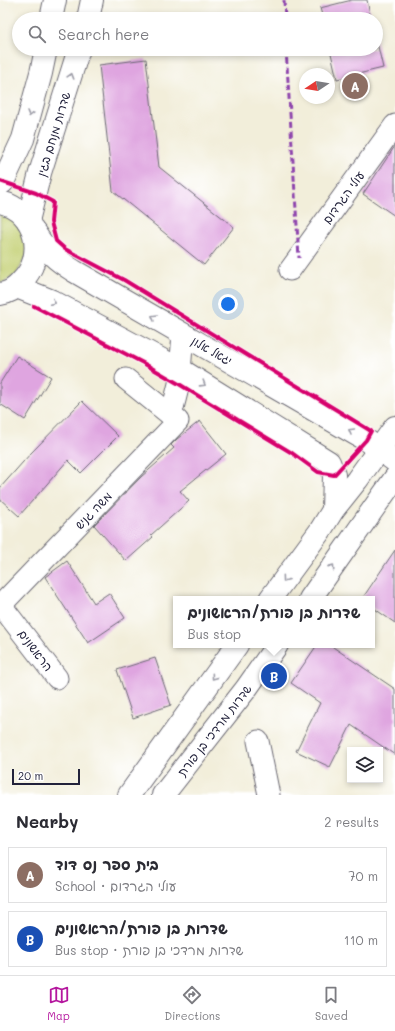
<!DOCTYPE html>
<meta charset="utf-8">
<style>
:root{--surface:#fff;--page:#f2f2f3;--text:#2b2b33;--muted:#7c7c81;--line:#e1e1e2;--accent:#b5179e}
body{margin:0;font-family:Mali,"Playpen Sans Hebrew",sans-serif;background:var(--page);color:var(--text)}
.controls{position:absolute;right:12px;bottom:12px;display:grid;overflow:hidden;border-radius:0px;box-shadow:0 2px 6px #0003}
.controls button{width:36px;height:36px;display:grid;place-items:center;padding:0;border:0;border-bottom:1px solid var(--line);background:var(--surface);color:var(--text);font:20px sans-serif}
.compass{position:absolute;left:299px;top:68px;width:36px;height:36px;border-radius:50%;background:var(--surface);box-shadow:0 2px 6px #0003;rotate:258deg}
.scale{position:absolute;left:12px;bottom:10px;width:68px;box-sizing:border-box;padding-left:4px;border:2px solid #22223b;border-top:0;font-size:11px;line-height:14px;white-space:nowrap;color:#22223b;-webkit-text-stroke:3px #fff;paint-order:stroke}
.you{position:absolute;left:228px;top:304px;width:14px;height:14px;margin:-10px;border:3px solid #fff;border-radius:50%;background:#1a73e8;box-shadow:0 0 0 6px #1a73e833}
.badge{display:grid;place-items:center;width:26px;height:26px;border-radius:50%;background:var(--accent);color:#fff;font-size:13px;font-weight:700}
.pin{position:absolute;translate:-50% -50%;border:2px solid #fff;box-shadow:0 1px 4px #0006}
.popup{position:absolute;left:173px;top:596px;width:202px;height:52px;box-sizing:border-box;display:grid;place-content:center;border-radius:0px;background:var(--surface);filter:drop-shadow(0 1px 3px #0005);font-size:13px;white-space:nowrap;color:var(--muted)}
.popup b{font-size:15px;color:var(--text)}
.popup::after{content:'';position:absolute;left:50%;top:100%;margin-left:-8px;border:8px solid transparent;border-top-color:var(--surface)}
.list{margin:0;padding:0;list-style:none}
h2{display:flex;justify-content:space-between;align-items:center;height:52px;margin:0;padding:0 16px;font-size:17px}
h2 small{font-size:13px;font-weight:400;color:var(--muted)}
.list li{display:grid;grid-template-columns:26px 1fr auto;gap:12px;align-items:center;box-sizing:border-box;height:56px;margin:0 8px 8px;padding:0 8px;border:1px solid var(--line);border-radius:0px}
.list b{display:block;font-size:15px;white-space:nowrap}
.list p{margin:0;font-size:13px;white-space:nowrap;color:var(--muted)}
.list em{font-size:13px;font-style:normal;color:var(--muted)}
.icon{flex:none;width:22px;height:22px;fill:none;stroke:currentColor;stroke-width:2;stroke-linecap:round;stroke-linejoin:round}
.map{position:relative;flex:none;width:395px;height:795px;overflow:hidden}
.search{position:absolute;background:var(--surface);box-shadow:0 2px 6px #0003;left:12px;right:12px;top:12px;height:44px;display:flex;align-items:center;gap:10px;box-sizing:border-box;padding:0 14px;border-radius:22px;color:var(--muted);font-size:15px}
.sheet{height:180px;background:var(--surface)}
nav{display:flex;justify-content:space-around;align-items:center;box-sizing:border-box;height:56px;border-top:1px solid var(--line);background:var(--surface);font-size:11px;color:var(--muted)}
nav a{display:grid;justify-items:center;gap:2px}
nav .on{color:var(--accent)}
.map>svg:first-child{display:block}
.garden{fill:#c2cf71;stroke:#727856}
.building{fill:#dfa5e0}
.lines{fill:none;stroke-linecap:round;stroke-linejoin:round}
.street-casing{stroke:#6b6973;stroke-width:23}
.secondary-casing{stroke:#6b6973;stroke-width:24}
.street{stroke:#fff;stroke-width:21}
.secondary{stroke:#fff;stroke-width:22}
.quiet{stroke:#8e44ad;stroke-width:3;stroke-dasharray:6 3;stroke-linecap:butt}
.cycleway-casing{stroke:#fff;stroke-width:6}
.cycleway{stroke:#d6006c;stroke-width:4}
.oneway{stroke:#9c9ca7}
.labels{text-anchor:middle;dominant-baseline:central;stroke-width:3;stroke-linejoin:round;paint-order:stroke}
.street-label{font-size:12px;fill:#22223b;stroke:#fff}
</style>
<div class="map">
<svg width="395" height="795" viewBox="0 0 395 795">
<rect width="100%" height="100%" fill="#fff"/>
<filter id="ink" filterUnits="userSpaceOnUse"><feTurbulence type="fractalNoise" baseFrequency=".025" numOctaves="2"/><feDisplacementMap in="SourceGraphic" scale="8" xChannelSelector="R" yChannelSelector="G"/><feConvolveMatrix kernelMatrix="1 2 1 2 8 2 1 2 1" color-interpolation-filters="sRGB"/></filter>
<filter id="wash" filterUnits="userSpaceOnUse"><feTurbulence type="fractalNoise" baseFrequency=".012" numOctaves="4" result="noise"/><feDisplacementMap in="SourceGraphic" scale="16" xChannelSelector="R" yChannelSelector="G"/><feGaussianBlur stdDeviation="0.9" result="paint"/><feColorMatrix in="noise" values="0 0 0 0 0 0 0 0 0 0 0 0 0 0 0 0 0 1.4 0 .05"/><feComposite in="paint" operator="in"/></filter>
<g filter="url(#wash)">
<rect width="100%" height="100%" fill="#f2eeda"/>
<!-- garden -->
<path class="garden" d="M 0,210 L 10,215 L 25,233 L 27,255 L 16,275 L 0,284 Z"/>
<g id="blocks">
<!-- building -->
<g class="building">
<path d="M 352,0 L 367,0 L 371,19 L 323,19 L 320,8 Z"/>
<path d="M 376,38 L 383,68 L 337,79 L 330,49 L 376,49 Z"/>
<path d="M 146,59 L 159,167 L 234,227 L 204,265 L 113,191 L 99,65 Z"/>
<path d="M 395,146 L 395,216 L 363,194 Z"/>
<path d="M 17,356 L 51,377 L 25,420 L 0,404 L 0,383 Z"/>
<path d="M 82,401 L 118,436 L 81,473 L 68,460 L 19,516 L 0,499 L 0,488 L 31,453 Z"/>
<path d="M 200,421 L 226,454 L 180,491 L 189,501 L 151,535 L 153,537 L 126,561 L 94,525 L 141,477 L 174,448 L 171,445 L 177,439 Z"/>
<path d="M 395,550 L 395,623 L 372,607 L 372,599 L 362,599 Z"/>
<path d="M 67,561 L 94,603 L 109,593 L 125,618 L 88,643 L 45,577 Z"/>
<path d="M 317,645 L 330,645 L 395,689 L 395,755 L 351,725 L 330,767 L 296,751 L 320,703 L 291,683 Z"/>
<path d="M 155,658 L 171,705 L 133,718 L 117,670 Z"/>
</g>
</g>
</g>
<g filter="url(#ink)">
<use href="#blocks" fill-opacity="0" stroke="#6b6973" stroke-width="1"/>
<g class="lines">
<defs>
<g id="street">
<path d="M 290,270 L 395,125"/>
<path d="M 171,416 L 179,384 L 183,334"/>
<path d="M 0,604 L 57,678"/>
<path d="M 0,606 L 178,421 L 126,379"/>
<path d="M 258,741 L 269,795"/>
</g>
<g id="secondary">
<path d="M 51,19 L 55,0"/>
<path d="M 88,19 L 92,0"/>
<path d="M 0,184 L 3,182 L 23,139 L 41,73 L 46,49"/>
<path d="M 0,202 C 37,210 47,257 21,282 C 16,288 8,293 0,294"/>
<path d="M 28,221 L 40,173 L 79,49"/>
<path d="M 35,233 C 46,251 56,260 74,271 L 366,440 L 395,461"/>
<path d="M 17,287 L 52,301 L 181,370 L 329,462 L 334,475 L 333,510"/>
<path d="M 270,599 L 320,531 L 333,510 L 357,480 L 395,427"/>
<path d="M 310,599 L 395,478"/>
<path d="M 129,795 L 237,645"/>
<path d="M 163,795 L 246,689 L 277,645"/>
</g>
</defs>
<!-- street casing -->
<use href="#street" class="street-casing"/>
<!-- secondary casing -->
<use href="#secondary" class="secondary-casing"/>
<!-- street -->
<use href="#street" class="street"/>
<!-- secondary -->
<use href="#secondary" class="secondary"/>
<!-- quiet -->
<g class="quiet">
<path d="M 284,0 L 285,19"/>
<path d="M 286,49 L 299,258"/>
</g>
<defs>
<path id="cycleway" d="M 0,181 L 36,193 L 53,202 L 51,222 L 56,241 L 65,249 L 124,280 L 371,431 L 366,440 L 334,475 L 318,472 L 292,453 L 200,397 L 179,384 L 143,363 L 34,306"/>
</defs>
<!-- cycleway casing -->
<use href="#cycleway" class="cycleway-casing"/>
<!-- cycleway -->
<use href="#cycleway" class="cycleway"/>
</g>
<!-- one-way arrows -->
<defs><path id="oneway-chevron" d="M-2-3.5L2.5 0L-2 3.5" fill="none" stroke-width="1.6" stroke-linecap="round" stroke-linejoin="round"/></defs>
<g class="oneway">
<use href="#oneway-chevron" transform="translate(71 76) rotate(-73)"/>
<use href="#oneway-chevron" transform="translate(30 114) rotate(105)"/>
<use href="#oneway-chevron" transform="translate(53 302) rotate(26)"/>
<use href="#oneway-chevron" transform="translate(154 317) rotate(-150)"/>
<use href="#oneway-chevron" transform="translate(203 384) rotate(32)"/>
<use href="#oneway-chevron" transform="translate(351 431) rotate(-150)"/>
<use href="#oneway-chevron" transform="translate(332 567) rotate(-55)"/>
<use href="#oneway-chevron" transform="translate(285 579) rotate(126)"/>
<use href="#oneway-chevron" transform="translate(214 677) rotate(126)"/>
</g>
</g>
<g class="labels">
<!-- street labels -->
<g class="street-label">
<text transform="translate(53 134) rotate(-73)">שדרות מנחם בגין</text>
<text transform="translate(343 197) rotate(-54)">עולי הגרדום</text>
<text transform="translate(212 350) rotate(30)">יגאל אלון</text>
<text transform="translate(93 510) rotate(-46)">משה גניש</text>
<text transform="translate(36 650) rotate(53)">הראשונים</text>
<text transform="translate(214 730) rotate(-52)">שדרות מרדכי בן פורת</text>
</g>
</g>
</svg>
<div class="controls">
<button><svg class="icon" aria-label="layers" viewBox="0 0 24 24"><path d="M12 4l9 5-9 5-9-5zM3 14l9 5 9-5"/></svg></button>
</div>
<svg class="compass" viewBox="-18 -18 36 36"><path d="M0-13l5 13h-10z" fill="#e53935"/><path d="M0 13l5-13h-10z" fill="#7c7c81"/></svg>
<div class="scale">20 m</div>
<div class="you"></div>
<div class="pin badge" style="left:355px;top:86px;background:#8d6e63">A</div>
<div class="pin badge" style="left:274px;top:676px;background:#1a4fb4">B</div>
<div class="popup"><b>שדרות בן פורת/הראשונים</b>Bus stop</div>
<div class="search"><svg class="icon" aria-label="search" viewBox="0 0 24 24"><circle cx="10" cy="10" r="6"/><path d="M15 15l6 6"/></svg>Search here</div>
</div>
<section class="sheet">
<h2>Nearby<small>2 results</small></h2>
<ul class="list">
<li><span class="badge" style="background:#8d6e63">A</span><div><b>בית ספר נס דוד</b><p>School · עולי הגרדום</p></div><em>70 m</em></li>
<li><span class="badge" style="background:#1a4fb4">B</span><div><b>שדרות בן פורת/הראשונים</b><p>Bus stop · שדרות מרדכי בן פורת</p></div><em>110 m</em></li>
</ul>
</section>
<nav>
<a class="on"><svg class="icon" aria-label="map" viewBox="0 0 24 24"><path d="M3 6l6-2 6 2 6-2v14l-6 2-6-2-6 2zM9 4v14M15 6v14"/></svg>Map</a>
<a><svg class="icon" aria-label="directions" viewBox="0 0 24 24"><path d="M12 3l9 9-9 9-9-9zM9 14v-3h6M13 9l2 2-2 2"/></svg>Directions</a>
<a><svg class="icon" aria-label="saved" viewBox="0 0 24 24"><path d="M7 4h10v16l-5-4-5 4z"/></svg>Saved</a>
</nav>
